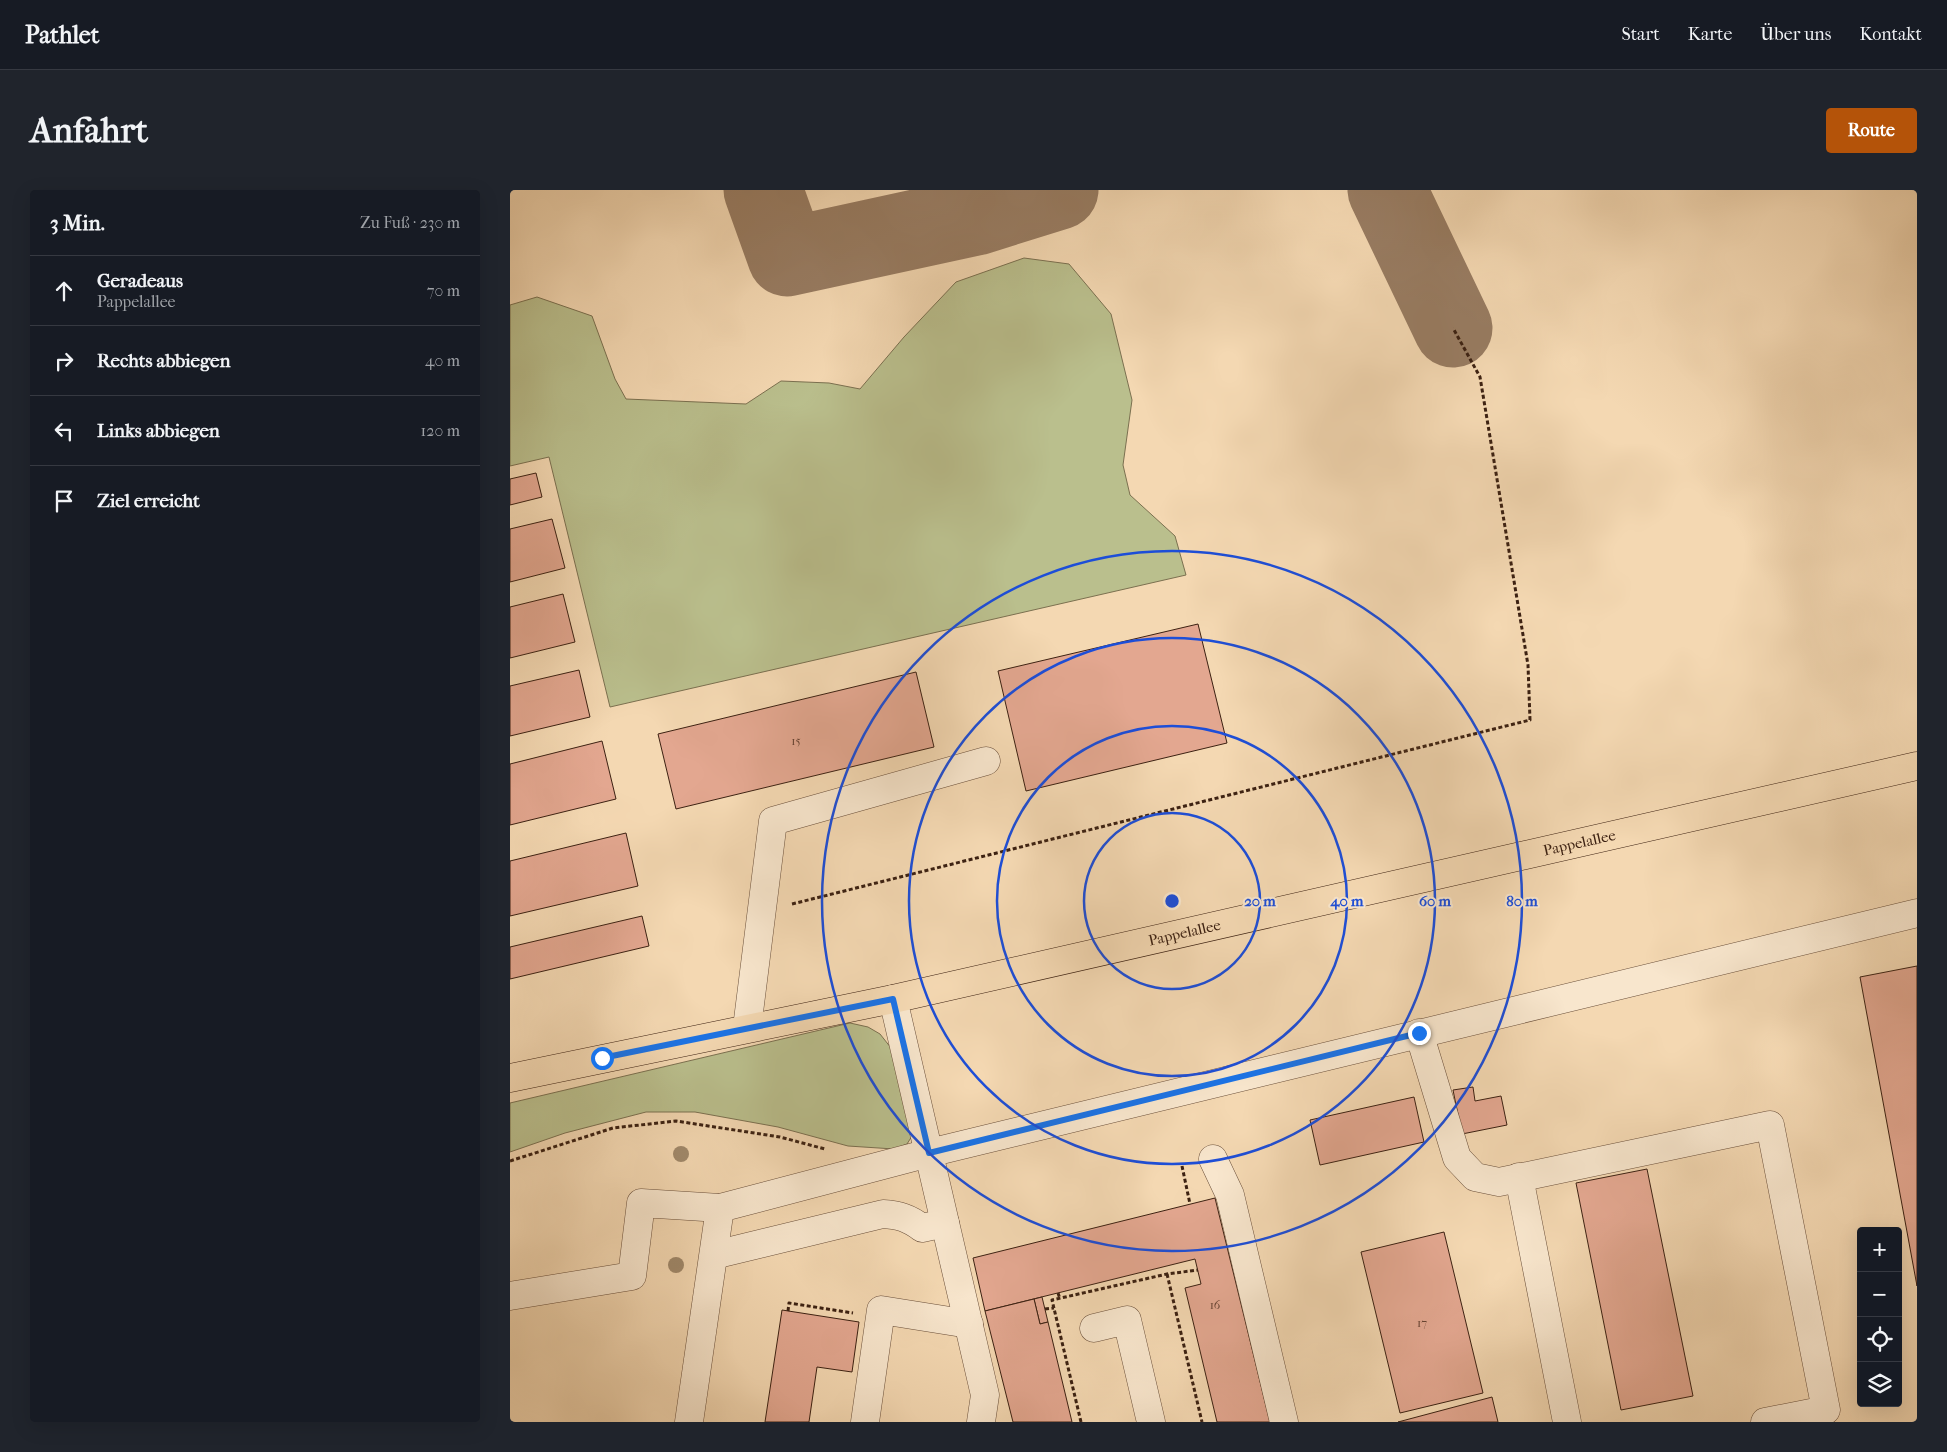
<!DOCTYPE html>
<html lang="de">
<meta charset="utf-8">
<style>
:root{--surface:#171b24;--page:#20242c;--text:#f1f3f6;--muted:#9ea1a6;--line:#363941;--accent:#b45309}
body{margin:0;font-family:"IM FELL French Canon",serif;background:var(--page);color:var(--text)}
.controls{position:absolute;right:15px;bottom:15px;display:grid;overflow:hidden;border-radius:5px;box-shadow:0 5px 20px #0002}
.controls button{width:45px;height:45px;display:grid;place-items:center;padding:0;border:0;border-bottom:1px solid var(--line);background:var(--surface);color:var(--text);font:25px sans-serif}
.stop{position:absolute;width:15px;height:15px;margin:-11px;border:4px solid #1a73e8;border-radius:50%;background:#fff}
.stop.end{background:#1a73e8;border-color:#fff;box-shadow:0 1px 5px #0008}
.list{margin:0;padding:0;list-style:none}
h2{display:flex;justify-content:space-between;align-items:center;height:65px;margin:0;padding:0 20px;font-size:21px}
h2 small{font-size:16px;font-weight:400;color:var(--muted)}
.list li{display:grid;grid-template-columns:32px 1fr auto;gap:15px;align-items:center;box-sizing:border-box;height:70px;padding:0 20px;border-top:1px solid var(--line)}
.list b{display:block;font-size:19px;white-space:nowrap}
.list p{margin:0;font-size:16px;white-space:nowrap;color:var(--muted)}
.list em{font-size:16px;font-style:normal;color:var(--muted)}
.icon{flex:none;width:28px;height:28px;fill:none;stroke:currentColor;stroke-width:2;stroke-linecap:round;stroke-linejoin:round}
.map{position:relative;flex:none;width:1407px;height:1232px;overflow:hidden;border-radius:5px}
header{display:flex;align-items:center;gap:30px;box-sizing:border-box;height:70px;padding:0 25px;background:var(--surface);border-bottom:1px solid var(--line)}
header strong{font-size:24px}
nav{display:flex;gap:28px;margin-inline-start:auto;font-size:18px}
.intro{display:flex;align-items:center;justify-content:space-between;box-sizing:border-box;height:120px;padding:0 30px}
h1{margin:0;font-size:35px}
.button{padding:12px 22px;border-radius:5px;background:var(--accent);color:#fff;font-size:18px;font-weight:700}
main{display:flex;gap:30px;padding:0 30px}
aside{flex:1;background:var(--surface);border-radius:5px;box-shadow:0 5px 20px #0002}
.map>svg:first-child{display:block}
.green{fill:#babf8d;stroke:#7b7050}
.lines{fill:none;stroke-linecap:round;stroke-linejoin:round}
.taxiway{stroke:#987c62;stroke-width:79}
.building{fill:#e3a790;stroke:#3c2112}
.minor-casing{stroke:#6a4f3a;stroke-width:29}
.major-casing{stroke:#3c2112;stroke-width:29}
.path{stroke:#3c2112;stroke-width:3;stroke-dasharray:4 2.5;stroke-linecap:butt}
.minor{stroke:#f8e6cd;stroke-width:28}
.major{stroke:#f4d8b2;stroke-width:28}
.tree{fill:#a0896b}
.route{stroke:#1a73e8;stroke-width:6}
.ring{fill:none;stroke:#1d4ed8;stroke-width:2.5}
.labels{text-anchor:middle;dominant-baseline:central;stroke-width:4;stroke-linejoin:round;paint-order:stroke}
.number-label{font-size:12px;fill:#664232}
.street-label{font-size:15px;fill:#3c2112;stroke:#f8e6cd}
.centre{fill:#1d4ed8;stroke:#f8e6cd;stroke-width:2.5}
.ring-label{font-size:15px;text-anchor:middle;font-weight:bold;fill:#1d4ed8;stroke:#f8e6cd;stroke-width:4;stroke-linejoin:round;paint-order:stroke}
</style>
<header>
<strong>Pathlet</strong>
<nav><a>Start</a><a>Karte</a><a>Über uns</a><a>Kontakt</a></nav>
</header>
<div class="intro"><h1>Anfahrt</h1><a class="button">Route</a></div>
<main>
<aside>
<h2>3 Min.<small>Zu Fuß · 230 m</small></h2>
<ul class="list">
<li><svg class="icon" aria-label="ahead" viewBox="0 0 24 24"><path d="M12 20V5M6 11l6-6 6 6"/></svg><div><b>Geradeaus</b><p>Pappelallee</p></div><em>70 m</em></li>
<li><svg class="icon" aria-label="right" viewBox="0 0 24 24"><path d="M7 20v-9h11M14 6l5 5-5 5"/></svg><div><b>Rechts abbiegen</b></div><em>40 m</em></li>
<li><svg class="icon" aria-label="left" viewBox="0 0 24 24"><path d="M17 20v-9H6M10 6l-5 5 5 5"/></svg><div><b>Links abbiegen</b></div><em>120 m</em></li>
<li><svg class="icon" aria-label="arrive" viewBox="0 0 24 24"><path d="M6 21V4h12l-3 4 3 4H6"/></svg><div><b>Ziel erreicht</b></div></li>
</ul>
</aside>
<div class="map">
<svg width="1407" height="1232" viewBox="0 0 1407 1232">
<rect width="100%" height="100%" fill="#f4d8b2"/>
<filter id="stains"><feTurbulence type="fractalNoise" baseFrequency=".004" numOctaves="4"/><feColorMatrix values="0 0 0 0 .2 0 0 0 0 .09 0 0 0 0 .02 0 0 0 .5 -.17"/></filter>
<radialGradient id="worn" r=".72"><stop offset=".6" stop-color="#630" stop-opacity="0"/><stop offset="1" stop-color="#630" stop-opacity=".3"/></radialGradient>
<!-- green -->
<g class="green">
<path d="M 514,68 L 559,74 L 601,124 L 622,210 L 613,275 L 620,305 L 665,346 L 676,385 L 100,517 L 39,267 L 0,276 L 0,115 L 27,107 L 82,126 L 105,189 L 116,209 L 236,214 L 271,191 L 319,193 L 350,199 L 394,147 L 446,92 Z"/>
<path d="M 340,833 L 358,837 L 370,844 L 385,863 L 402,946 L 397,954 L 384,959 L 338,956 L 268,937 L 185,922 L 136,922 L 55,943 L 0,962 L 0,913 Z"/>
</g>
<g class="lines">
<!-- taxiway -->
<g class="taxiway">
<path d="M 253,0 L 277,67 L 466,26 L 549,0"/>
<path d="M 877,0 L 943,138"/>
</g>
</g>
<!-- building -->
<g class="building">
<path d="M 26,283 L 32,307 L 0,315 L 0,289 Z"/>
<path d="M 42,329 L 55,378 L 0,392 L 0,339 Z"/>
<path d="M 53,404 L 65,452 L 0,468 L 0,417 Z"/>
<path d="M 688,434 L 717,553 L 516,601 L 488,481 Z"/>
<path d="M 69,480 L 80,527 L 0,546 L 0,496 Z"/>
<path d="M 406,482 L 424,557 L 166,619 L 148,544 Z"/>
<path d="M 92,551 L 106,609 L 0,635 L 0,574 Z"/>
<path d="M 116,643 L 128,696 L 0,726 L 0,671 Z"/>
<path d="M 132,726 L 139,756 L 0,789 L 0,757 Z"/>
<path d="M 1407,776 L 1407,1096 L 1350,787 Z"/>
<path d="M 963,897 L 965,911 L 991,906 L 997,935 L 952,944 L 943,900 Z"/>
<path d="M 904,907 L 914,952 L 810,975 L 800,930 Z"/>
<path d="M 1137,979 L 1183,1206 L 1111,1220 L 1066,993 Z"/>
<path d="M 705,1008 L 760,1232 L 707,1232 L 675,1098 L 691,1094 L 685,1069 L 475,1121 L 463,1068 Z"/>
<path d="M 934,1042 L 973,1203 L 890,1223 L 851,1062 Z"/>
<path d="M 532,1107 L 538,1132 L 530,1134 L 524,1109 Z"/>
<path d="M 524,1109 L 530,1134 L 538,1132 L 562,1232 L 503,1232 L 475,1121 Z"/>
<path d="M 272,1120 L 349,1132 L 342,1182 L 307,1177 L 299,1232 L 255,1232 Z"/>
<path d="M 982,1207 L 988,1232 L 888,1232 Z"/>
</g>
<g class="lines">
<defs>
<g id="minor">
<path d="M 383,809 L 475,1205 L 471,1232"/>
<path d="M 237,838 L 263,631 L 476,571"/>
<path d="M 909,843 L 947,968 L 965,987 L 989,992 L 1260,935 L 1316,1220 L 1255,1232"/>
<path d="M 703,969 L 720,1005 L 774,1232"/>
<path d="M 1009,987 L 1057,1232"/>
<path d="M 204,1065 L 373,1024 C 389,1025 399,1028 412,1038 L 435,1033"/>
<path d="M 0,1106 L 122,1086 L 131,1013 L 210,1018"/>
<path d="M 584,1138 L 617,1130 L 641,1232"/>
<path d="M 179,1232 L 210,1018 L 419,963 L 1407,723"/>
<path d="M 355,1232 L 371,1120 L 459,1134"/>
</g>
<g id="major">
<path id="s1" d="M 0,888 L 383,809 L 1407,576"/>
</g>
</defs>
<!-- minor casing -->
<use href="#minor" class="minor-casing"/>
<!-- major casing -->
<use href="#major" class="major-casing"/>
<!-- path -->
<g class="path">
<path d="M 282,714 L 1020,530 L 1018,475 L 970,187 L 943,138"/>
<path d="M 0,971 L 103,938 L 166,931 L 270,947 L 315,959"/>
<path d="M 672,976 L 680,1014"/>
<path d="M 657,1084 L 692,1232"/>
<path d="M 548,1103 L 550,1109"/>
<path d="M 535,1119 L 544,1118"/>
<path d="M 278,1121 L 279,1113 L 343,1123"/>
<path d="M 571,1232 L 542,1110 L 657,1084 L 688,1080"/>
</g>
<!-- minor -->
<use href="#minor" class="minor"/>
<!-- major -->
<use href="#major" class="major"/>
</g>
<!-- trees -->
<g class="tree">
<circle cx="171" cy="964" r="8"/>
<circle cx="166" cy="1075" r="8"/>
</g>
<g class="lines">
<!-- route -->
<path class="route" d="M 92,868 L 383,809 L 419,963 L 909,843"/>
</g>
<!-- distance rings -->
<g class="ring">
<circle cx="662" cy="711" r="88"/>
<circle cx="662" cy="711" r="175"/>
<circle cx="662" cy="711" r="263"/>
<circle cx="662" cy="711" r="350"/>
</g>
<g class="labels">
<!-- number labels -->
<g class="number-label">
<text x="286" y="551">15</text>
<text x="705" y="1115">16</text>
<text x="912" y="1133">17</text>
</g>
<!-- street labels -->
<g class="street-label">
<text stroke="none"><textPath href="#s1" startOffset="1095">Pappelallee</textPath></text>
<text stroke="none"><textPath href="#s1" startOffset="690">Pappelallee</textPath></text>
</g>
</g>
<circle cx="662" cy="711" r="8" class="centre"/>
<g class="ring-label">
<text x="750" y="716">20 m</text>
<text x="837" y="716">40 m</text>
<text x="925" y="716">60 m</text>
<text x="1012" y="716">80 m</text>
</g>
<rect width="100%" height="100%" filter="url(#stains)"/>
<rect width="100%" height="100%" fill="url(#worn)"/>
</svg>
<div class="controls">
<button>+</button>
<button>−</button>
<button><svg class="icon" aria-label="locate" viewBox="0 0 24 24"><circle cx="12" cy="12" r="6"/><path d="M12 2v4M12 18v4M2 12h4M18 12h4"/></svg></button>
<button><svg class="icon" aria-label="layers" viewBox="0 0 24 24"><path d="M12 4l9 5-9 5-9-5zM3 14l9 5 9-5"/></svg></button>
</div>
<div class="stop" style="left:92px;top:868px"></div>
<div class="stop end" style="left:909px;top:843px"></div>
</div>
</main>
